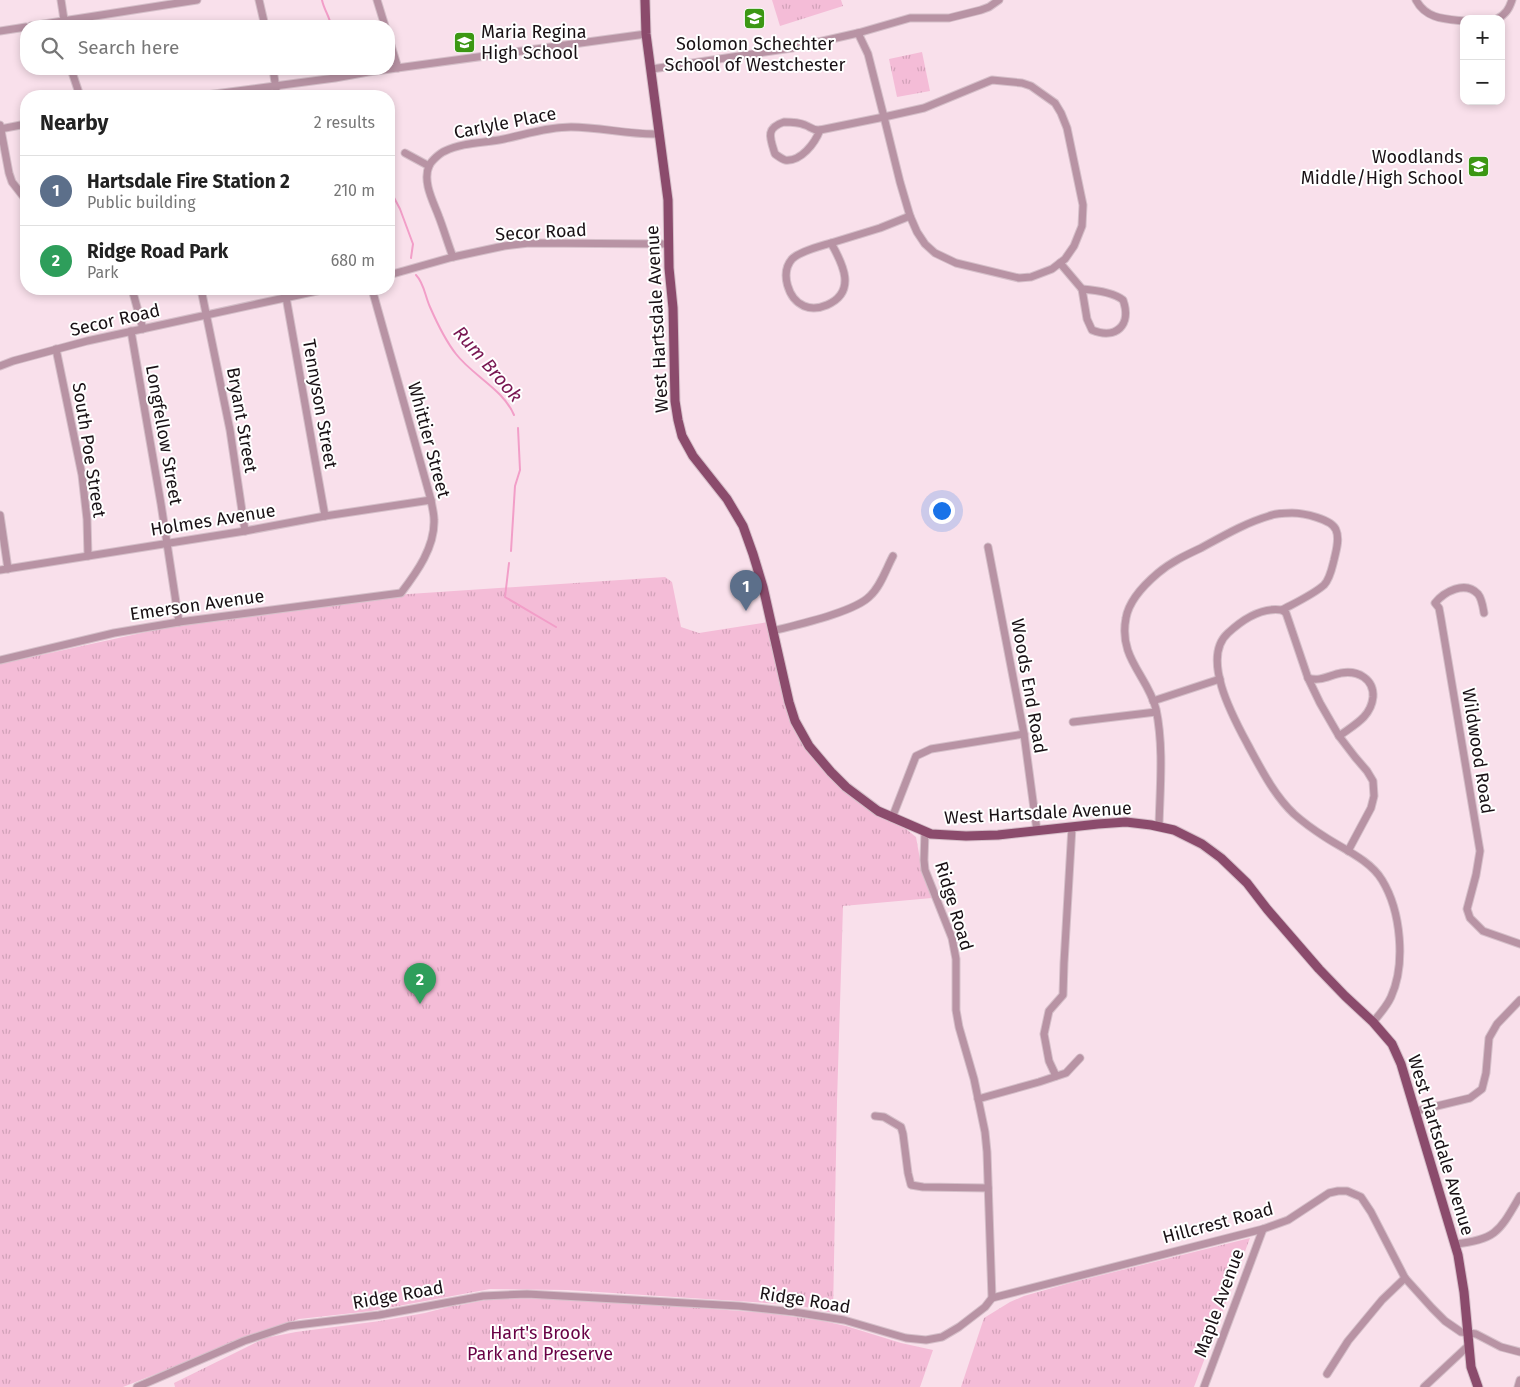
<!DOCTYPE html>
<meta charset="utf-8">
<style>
:root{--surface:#fff;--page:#f2f2f2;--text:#222;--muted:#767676;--line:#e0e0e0;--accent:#0f766e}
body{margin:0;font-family:"Fira Sans",sans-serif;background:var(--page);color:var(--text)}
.controls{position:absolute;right:15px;top:15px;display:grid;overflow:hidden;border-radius:10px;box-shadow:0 2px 8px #0003}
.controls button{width:45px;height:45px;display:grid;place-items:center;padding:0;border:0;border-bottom:1px solid var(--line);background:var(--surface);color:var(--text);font:25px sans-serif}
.you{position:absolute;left:941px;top:510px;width:18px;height:18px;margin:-12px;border:4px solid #fff;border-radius:50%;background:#1a73e8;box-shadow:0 0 0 8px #1a73e833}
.badge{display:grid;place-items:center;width:32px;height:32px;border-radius:50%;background:var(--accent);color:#fff;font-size:16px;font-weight:700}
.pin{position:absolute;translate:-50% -41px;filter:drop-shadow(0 1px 2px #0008)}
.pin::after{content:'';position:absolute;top:26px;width:18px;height:15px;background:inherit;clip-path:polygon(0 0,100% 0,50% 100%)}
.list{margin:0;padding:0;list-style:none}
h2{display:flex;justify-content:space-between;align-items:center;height:65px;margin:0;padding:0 20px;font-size:21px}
h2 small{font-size:16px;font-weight:400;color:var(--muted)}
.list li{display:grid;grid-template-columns:32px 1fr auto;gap:15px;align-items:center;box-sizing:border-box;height:70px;padding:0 20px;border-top:1px solid var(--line)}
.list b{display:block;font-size:19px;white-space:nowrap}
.list p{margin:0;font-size:16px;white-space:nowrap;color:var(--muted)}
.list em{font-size:16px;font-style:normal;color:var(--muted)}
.icon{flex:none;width:28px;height:28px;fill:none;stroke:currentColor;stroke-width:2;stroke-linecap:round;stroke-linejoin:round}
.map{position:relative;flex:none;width:1520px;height:1387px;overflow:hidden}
.search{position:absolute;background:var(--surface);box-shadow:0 2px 8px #0003;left:20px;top:20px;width:375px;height:55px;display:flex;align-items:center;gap:12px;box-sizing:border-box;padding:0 18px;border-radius:20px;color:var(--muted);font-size:19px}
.panel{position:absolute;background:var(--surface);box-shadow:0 2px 8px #0003;left:20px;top:90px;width:375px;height:205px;border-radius:20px}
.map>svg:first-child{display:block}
.park{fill:url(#park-tufts)}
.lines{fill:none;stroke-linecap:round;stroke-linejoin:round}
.stream{stroke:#f29ec8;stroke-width:2}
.minor-casing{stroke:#d5bfc9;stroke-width:9}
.major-casing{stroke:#d5bfc9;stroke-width:11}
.minor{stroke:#b893a4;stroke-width:7}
.major{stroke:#8b4b6c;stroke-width:9}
.labels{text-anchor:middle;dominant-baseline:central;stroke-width:4;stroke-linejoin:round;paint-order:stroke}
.poi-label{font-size:18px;fill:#191115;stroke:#fff;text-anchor:start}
.street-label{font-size:18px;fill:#191115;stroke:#fff}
.park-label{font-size:18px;fill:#690245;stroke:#fff}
.water-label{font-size:19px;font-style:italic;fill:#781752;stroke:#fff}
</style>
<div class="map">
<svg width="1520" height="1387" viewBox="0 0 1520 1387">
<defs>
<pattern id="park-tufts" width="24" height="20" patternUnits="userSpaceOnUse" patternTransform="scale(1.25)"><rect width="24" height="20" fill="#f4bcd7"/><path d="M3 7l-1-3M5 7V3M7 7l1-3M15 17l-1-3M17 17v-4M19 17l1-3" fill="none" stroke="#d1a1b8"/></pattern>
</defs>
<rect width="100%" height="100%" fill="#f9e0eb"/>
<!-- park -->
<g class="park">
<path d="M 772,0 L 841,0 L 843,6 L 780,26 Z"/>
<path d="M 922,52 L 930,91 L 897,97 L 889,59 Z"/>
<path d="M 665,577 L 672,582 L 681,627 L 699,633 L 768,622 L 781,686 L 809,749 L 826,773 L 851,796 L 872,811 L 901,825 L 916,837 L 921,865 L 932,898 L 843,906 L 837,1102 L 833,1313 L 797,1305 L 567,1290 L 490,1289 L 371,1311 L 299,1319 L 223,1346 L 191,1360 L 123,1387 L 0,1387 L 0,664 L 187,623 L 394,595 Z"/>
<path d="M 1250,1238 L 1194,1387 L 961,1387 L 984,1318 L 1010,1302 L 1024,1296 L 1070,1283 Z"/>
<path d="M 516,1298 L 609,1300 L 672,1306 L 768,1313 L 823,1321 L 846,1326 L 901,1343 L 933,1350 L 920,1387 L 175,1387 L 174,1383 L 265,1338 L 296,1332 L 380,1321 L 425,1313 L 456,1305 L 456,1306 L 490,1299 Z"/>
</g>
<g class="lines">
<!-- stream -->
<g class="stream">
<path d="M 322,0 C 324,10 330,17 331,26"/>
<path d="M 334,69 L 334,71"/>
<path d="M 389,188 L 400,209 L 413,244 L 411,258"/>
<path d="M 416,275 C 424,283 425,296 430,307 C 437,323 445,340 456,354 C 473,376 503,389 514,415"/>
<path d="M 511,551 L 515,486 L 520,470 L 518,428"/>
<path d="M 509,563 L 505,597 L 556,627"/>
</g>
<defs>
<g id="minor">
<path d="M 61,0 L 65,26"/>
<path d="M 259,0 L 265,26"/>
<path d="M 377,0 L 385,26"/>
<path d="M 1416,0 C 1426,19 1445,19 1464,21"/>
<path d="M 1497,19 C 1506,14 1509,9 1512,0"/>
<path d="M 31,26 L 197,0"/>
<path d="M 0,31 L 26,27"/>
<path d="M 389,39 L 398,68"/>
<path d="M 71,69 L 80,96"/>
<path d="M 273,69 L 277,96"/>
<path d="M 652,69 L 792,48 L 858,33 L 910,18 L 949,18 L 981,10 L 989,7 L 999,0"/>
<path d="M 199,96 L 335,78 L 368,72 L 646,34"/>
<path d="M 784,122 C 791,122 798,122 805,125 C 811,127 813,131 820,130 C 815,143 801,162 785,160 C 782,159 778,156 775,154 C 770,138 765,128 784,122 Z"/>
<path d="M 0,125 L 9,173 L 12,182 L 26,200"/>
<path d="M 0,129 L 26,124"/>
<path d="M 820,130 L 884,117 L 924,108 L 992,80 L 1022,83 L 1031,86 L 1055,103 L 1061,113 L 1067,128 L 1083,205 L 1082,226 L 1074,246 L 1065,259 L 1052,269 L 1031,277 L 1019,278 L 956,263 L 935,253 L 925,244 L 917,232 L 910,216 L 900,182 L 884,117 L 868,54 L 858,33"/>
<path d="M 405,153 L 429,166"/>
<path d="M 831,243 C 843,264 857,292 827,305 C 820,308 811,309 804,306 C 788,299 780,273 792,259 C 800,251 821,246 831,243 Z"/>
<path d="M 831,243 L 880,228 L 910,216"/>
<path d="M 453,257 C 448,244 444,230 439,217 C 434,203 422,182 429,166 C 431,161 440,153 445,151 C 463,142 485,143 504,139 C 527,134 548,127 571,127 C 601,127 629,135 658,134"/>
<path d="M 1060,263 L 1082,289"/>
<path d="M 389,275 L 453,257 L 504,246 L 529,243 L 668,244"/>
<path d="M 132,289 L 143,329"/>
<path d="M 201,289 L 230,430 L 245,531"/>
<path d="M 1082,289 C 1095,290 1113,292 1123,300 C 1132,325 1116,340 1092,330 L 1087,319 Z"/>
<path d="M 286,297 L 325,516"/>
<path d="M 131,331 L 161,504 L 179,622"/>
<path d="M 56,349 L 82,475 L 87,519 L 88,556"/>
<path d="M 0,366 L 13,361 L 87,341 L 326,289"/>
<path d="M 0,515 L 8,569"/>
<path d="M 988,547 L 1024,734 L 1037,831"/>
<path d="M 0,570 L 245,531 L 325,516 L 431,500"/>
<path d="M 1282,610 L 1286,613 L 1308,678 L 1320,703 L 1339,736 L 1355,757 L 1367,771 L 1373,781 L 1374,796 L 1371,808 L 1348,851"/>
<path d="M 1484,613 C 1483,607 1482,599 1478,594 C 1465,580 1444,592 1435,603 L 1439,608 L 1441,619 L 1480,851 L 1476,875 L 1467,909 L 1470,918 L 1483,931 L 1520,944"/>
<path d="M 773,631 C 796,625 855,612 870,596 C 881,586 886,569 893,556"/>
<path d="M 0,660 L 114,633 L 179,622 L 401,593 C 417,572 435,547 434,520 C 434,513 432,507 431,500 L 372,289"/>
<path d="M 1308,678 C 1320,682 1330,675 1341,673 C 1358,670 1374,679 1373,697 C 1371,717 1354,725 1339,736"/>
<path d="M 1153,701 L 1220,679"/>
<path d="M 1073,722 L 1156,712"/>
<path d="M 892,818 L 916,756 L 931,749 L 1024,734"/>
<path d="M 1159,826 C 1160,788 1164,747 1156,709 C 1148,676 1118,658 1126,618 C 1129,600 1145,584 1158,573 C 1171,562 1186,555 1201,548 C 1223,536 1245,523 1269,516 C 1276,513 1285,513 1292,513 C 1303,513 1332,519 1336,530 C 1340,539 1336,551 1334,560 C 1332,568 1330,579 1324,585 C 1314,594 1295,603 1282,610 C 1262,607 1243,619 1228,633 C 1200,658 1234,719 1248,745 C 1261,769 1274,795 1294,814 C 1303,822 1314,830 1325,837 C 1343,849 1370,860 1382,880 C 1401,911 1406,964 1391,997 C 1387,1006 1380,1014 1373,1022"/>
<path d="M 1056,1076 L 1049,1061 L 1044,1034 L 1049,1011 L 1063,995 L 1064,963 L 1072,827"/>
<path d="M 978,1099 L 1039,1082 L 1066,1073 L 1080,1058"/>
<path d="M 1416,1111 L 1470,1098 L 1482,1089 L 1486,1073 L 1489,1038 L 1497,1024 L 1520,1000"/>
<path d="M 875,1116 L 884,1117 L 901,1127 L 903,1134 L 908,1173 L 911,1185 L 923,1187 L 988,1188"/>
<path d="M 1455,1244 C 1497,1240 1500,1230 1520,1196"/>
<path d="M 992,1298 L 1263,1229 L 1288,1220 L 1329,1193 L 1338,1191 L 1347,1191 L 1361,1197 L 1371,1212 L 1405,1278 L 1432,1308 L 1445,1321 L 1461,1332 L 1476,1334 L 1501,1347 L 1520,1352"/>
<path d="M 1327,1374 L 1348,1341 L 1382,1300 L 1405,1278"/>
<path d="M 137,1387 L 244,1341 L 289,1326 L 379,1315 L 483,1296 L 527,1294 L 739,1306 L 794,1312 L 844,1320 L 906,1338 L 926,1340 L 942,1337 L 959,1327 L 985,1307 L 992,1298 L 987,1152 L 985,1132 L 974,1079 L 959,1027 L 956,1010 L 956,959 L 952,938 L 925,870 L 924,860 L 925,831"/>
<path d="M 1204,1387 L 1263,1229"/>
<path d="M 1424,1387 L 1468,1346"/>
<path d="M 1518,1387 L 1520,1380"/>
</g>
<path id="major" d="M 645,0 L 646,34 L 668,200 L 669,268 L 673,308 L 675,401 L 678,420 L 682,436 L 693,456 L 727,499 L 743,526 L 753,554 L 763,587 L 789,702 L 795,721 L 809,746 L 831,772 L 846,787 L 878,811 L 931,834 L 966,836 L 998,835 L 1098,824 L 1126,822 L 1151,825 L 1174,830 L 1202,844 L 1221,858 L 1247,883 L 1267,909 L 1319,969 L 1345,996 L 1373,1022 L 1392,1044 L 1401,1064 L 1458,1255 L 1464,1292 L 1471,1367 L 1478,1387"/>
</defs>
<!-- minor casing -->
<use href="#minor" class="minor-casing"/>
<!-- major casing -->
<use href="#major" class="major-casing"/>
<!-- minor -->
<use href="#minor" class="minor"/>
<!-- major -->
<use href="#major" class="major"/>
</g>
<!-- icons -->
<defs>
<symbol id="school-square" viewBox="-11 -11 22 22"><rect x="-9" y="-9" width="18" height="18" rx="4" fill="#3c9713" stroke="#fff"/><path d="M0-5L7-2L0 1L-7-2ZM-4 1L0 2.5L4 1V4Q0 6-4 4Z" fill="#fff"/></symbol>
</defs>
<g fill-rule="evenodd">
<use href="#school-square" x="742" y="6" width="25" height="25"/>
<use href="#school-square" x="452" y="30" width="25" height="25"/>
<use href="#school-square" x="1466" y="154" width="25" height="25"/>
</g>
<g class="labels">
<!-- poi labels -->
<g class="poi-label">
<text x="481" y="32">Maria Regina<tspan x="481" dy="21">High School</tspan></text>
<text x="755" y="44" text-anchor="middle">Solomon Schechter<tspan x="755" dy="21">School of Westchester</tspan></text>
<text x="1463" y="157" text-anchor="end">Woodlands<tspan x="1463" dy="21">Middle/High School</tspan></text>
</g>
<!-- street labels -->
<g class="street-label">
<text transform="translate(505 123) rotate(-11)">Carlyle Place</text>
<text transform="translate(541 232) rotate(-3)">Secor Road</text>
<text transform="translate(657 319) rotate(-93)">West Hartsdale Avenue</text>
<text transform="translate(115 320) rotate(-13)">Secor Road</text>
<text transform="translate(320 404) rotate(80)">Tennyson Street</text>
<text transform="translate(242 420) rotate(80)">Bryant Street</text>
<text transform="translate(164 435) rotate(80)">Longfellow Street</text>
<text transform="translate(429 440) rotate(75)">Whittier Street</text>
<text transform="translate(89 450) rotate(81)">South Poe Street</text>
<text transform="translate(213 520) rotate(-9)">Holmes Avenue</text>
<text transform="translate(197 605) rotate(-8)">Emerson Avenue</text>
<text transform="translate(1029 686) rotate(80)">Woods End Road</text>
<text transform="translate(1478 751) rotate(81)">Wildwood Road</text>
<text transform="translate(1038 813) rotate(-3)">West Hartsdale Avenue</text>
<text transform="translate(954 906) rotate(73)">Ridge Road</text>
<text transform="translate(1441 1145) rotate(73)">West Hartsdale Avenue</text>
<text transform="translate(1218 1223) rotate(-15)">Hillcrest Road</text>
<text transform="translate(398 1295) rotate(-10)">Ridge Road</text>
<text transform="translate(805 1300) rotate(9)">Ridge Road</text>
<text transform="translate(1219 1303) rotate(-70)">Maple Avenue</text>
</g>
<!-- park labels -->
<g class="park-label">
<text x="540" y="1333">Hart's Brook<tspan x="540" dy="21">Park and Preserve</tspan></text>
</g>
<!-- water labels -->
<g class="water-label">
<text transform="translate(488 364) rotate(49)">Rum Brook</text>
</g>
</g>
</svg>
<div class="controls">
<button>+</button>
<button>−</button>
</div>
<div class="you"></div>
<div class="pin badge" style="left:746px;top:611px;background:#5c6f8a">1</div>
<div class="pin badge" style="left:420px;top:1004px;background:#2e9e5b">2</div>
<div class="search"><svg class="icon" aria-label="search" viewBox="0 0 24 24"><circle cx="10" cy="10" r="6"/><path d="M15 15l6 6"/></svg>Search here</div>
<section class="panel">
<h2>Nearby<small>2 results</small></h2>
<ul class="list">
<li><span class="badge" style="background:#5c6f8a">1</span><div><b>Hartsdale Fire Station 2</b><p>Public building</p></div><em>210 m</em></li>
<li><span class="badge" style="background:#2e9e5b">2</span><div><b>Ridge Road Park</b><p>Park</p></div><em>680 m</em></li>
</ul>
</section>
</div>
